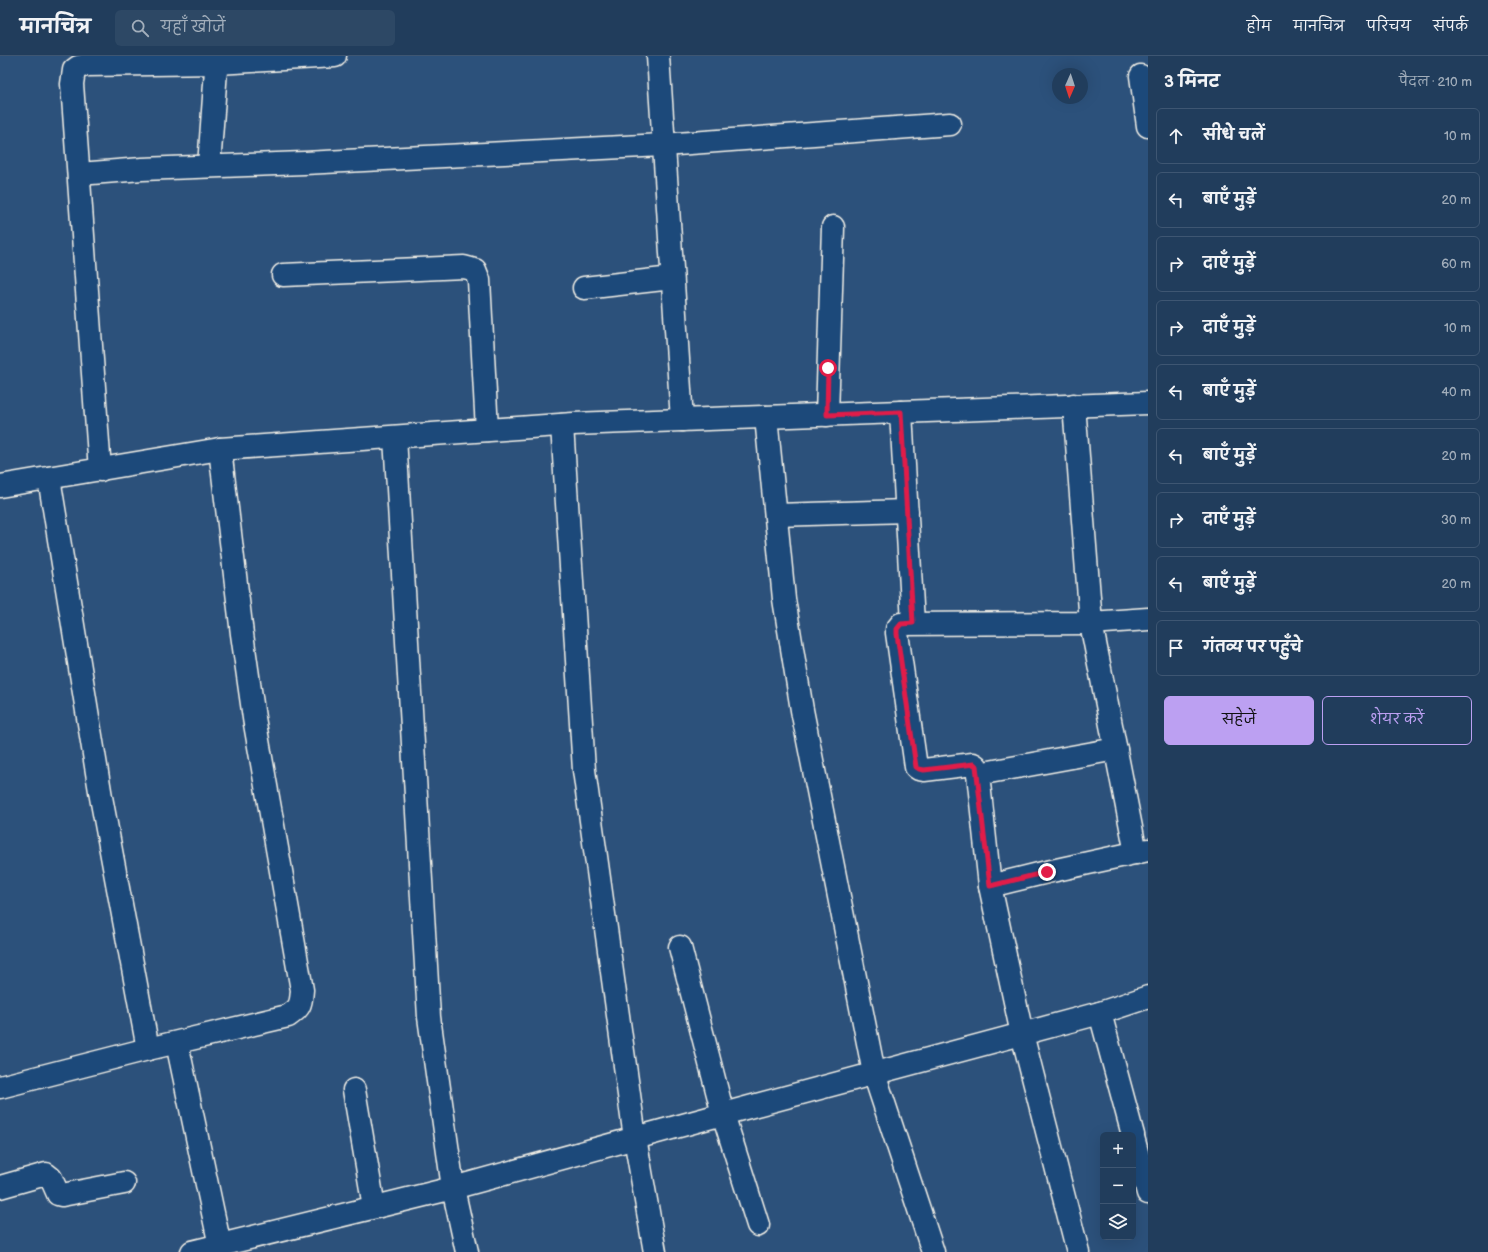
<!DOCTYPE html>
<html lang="hi">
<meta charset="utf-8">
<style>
:root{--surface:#213d5c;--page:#2d4865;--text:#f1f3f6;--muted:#a2aebb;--line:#3e5672;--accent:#bca0f2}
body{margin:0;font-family:"Balsamiq Sans","Playpen Sans Deva",sans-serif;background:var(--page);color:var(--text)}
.controls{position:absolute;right:12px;bottom:12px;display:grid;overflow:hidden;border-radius:6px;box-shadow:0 4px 16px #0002}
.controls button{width:36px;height:36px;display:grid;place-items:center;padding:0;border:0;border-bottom:1px solid var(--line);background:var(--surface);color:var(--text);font:20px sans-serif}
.compass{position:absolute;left:1052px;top:12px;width:36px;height:36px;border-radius:50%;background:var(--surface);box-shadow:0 4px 16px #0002;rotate:183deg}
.stop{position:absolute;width:12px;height:12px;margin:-9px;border:3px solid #e11d48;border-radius:50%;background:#fff}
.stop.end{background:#e11d48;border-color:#fff;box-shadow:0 1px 4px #0008}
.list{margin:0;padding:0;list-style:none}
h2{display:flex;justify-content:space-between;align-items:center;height:52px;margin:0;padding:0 16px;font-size:17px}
h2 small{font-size:13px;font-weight:400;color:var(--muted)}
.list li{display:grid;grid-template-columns:26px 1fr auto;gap:12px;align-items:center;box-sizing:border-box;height:56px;margin:0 8px 8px;padding:0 8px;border:1px solid var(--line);border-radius:6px}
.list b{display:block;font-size:15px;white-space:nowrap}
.list em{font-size:13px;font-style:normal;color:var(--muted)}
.actions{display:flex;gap:8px;padding:12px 16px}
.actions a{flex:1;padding:9px 0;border:1px solid var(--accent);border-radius:6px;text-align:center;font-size:14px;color:var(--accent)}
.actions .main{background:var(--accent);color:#111}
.icon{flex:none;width:22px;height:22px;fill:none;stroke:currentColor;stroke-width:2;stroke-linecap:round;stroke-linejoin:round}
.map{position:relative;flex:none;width:1148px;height:1196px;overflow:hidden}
header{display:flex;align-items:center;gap:24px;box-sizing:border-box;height:56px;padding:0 20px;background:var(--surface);border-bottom:1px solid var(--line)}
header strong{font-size:19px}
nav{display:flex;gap:22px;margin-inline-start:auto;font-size:14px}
.search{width:280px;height:36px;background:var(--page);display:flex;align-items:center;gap:10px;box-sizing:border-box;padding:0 14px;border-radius:6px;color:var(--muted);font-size:15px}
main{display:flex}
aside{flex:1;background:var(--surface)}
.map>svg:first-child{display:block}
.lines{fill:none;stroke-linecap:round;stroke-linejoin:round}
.minor-casing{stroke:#f4f1e8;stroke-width:25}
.minor{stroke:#1f4a7a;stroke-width:22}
.route{stroke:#e11d48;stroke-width:5}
</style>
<header>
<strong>मानचित्र</strong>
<div class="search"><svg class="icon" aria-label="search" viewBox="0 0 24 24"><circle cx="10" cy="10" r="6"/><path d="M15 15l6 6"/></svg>यहाँ खोजें</div>
<nav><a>होम</a><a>मानचित्र</a><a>परिचय</a><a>संपर्क</a></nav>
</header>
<main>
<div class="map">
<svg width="1148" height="1196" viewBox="0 0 1148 1196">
<rect width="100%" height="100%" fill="#2c517b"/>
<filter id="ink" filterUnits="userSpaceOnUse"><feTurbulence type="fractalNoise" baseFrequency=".025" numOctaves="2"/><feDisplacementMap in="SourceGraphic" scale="8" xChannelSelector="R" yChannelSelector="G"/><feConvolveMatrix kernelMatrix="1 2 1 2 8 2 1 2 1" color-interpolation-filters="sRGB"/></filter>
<g filter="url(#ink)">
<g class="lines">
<defs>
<g id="minor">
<path d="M 658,0 L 682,364"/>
<path d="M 1141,20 L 1148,70"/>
<path d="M 209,110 L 217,0"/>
<path d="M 79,118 L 142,113 L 304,107 L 663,89 L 950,68"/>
<path d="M 283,219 L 464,211 L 475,214 L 479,224 L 487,374"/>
<path d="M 584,232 L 672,222"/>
<path d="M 1074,349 L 1091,567 L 1136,797"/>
<path d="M 901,356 L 913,567"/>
<path d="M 827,359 L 833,171"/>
<path d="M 766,361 L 784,543 L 802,654 L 874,1017 L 933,1196"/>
<path d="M 562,369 L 584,714 L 635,1082 L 655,1196"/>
<path d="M 395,381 L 429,961 L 453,1132 L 467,1196"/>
<path d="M 100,414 L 72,28 L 74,14 L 78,11 L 87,9 L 217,7 L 335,0"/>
<path d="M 49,422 L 101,741 L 148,993"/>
<path d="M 0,430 L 220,393 L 573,368 L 1148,347"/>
<path d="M 776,459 L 907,455"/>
<path d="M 978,718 L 976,710 L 973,708 L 924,714 L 919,713 L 916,711 L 897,577 L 897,573 L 901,568 L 1091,567 L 1148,563"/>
<path d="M 990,830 L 1047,816 L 1148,794"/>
<path d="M 680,891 L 723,1058 L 758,1169"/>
<path d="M 1100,957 L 1133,1079"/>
<path d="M 177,987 L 220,1190"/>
<path d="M 0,1031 L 148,993 L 288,960 C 300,952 301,949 302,934 L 254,662 L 242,578 L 220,393"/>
<path d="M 354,1034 L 374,1151"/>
<path d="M 1133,1081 L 1148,1137"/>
<path d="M 0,1131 L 46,1118 L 51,1122 L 58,1138 L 62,1139 L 124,1127"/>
<path d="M 192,1196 L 453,1132 L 723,1058 L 1100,957 L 1148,941"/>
<path d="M 1078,1196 L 1022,978 L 990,830 L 978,718 L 1116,693"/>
</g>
</defs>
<!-- minor casing -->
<use href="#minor" class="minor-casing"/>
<!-- minor -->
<use href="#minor" class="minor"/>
</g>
</g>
<g class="lines" filter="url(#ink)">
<!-- route -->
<path class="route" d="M 828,312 L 827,359 L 901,356 L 913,567 L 901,568 L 897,573 L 897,578 L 916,711 L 919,713 L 924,714 L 974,708 L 976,710 L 990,830 L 1047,816"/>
</g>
</svg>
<div class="controls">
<button>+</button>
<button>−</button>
<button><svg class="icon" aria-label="layers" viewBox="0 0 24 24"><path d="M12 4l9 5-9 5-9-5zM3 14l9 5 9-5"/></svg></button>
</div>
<svg class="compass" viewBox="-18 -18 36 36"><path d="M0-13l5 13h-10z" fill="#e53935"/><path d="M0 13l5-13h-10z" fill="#a2aebb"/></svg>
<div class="stop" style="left:828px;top:312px"></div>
<div class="stop end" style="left:1047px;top:816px"></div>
</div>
<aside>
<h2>3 मिनट<small>पैदल · 210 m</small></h2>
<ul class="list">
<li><svg class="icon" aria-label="ahead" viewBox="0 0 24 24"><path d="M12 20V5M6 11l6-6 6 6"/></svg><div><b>सीधे चलें</b></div><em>10 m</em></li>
<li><svg class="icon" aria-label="left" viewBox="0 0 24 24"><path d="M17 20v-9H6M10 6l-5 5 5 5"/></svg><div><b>बाएँ मुड़ें</b></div><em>20 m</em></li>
<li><svg class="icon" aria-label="right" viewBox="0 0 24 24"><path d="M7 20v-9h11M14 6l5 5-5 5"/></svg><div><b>दाएँ मुड़ें</b></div><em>60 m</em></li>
<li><svg class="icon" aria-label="right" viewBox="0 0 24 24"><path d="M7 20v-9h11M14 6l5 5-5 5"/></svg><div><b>दाएँ मुड़ें</b></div><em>10 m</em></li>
<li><svg class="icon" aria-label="left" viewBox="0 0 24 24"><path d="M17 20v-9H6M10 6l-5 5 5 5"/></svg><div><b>बाएँ मुड़ें</b></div><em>40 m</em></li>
<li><svg class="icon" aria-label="left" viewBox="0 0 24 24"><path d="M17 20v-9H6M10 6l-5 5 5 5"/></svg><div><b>बाएँ मुड़ें</b></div><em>20 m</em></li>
<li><svg class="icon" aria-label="right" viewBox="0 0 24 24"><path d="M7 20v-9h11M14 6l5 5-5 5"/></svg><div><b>दाएँ मुड़ें</b></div><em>30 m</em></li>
<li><svg class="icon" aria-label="left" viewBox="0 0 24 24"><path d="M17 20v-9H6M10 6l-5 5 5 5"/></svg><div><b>बाएँ मुड़ें</b></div><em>20 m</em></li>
<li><svg class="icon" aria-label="arrive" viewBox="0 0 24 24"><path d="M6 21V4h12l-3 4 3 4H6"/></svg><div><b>गंतव्य पर पहुँचे</b></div></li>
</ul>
<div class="actions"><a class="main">सहेजें</a><a>शेयर करें</a></div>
</aside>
</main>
